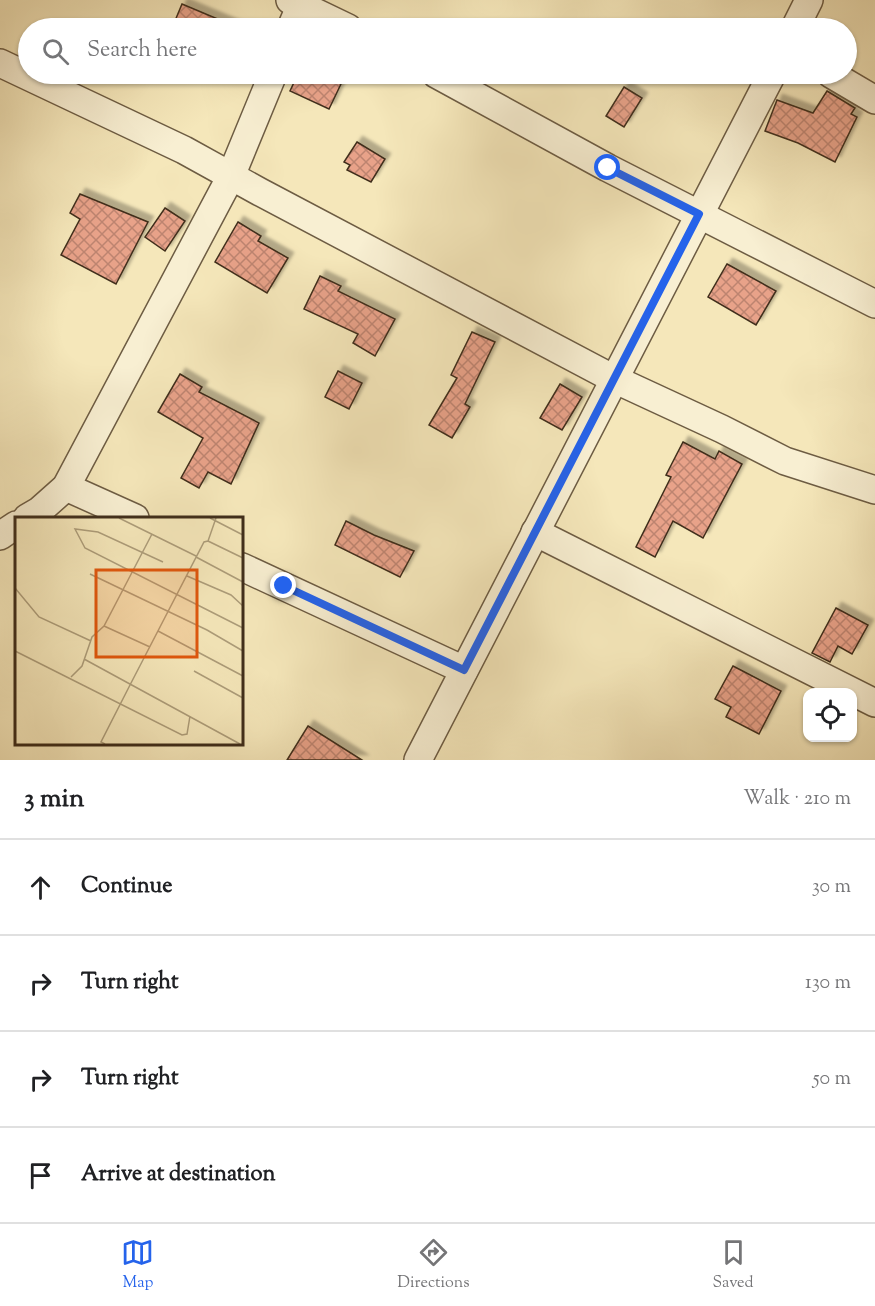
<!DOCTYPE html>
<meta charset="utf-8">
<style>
:root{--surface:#fff;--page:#f2f2f2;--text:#202124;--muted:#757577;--line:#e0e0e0;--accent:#2563eb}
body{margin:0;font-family:"Sorts Mill Goudy",serif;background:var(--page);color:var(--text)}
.controls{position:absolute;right:18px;bottom:18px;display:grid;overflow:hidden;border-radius:12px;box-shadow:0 2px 4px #0004}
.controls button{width:54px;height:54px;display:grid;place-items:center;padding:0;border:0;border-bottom:2px solid var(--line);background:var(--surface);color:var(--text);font:30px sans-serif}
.stop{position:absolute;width:18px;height:18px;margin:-14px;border:4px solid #2563eb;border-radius:50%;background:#fff}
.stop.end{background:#2563eb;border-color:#fff;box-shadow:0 2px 6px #0008}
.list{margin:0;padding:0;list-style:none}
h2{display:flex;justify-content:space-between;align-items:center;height:78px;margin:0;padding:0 24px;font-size:26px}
h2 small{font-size:20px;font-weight:400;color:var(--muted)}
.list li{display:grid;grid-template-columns:39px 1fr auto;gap:18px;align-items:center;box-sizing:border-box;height:96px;padding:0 24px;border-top:2px solid var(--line)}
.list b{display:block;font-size:22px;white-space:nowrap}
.list em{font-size:20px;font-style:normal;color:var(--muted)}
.icon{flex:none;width:33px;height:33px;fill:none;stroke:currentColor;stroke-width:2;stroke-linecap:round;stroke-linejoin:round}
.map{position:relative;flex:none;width:875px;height:760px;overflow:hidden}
.search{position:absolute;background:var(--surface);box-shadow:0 2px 4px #0004;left:18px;right:18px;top:18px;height:66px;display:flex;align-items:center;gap:15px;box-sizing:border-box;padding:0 21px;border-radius:33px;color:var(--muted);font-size:22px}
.sheet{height:462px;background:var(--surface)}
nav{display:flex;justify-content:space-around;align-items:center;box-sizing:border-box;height:84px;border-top:2px solid var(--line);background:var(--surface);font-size:16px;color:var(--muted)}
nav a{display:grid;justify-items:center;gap:3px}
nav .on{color:var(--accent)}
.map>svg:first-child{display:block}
.building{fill:url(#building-cross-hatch);stroke:#402e1b;stroke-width:1.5;filter:url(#shadow)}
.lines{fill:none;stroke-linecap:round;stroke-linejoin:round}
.street-casing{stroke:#6d5c43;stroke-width:30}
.street{stroke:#f8efd2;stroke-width:27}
.route{stroke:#2563eb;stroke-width:8}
.inset-road{fill:none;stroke:#ad9d7a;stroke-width:1.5}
.view{fill:#e0570d;fill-opacity:0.15;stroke:#e0570d;stroke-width:3}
.inset-edge{fill:none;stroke:#402e1b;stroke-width:3}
</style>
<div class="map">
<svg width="875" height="760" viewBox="0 0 875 760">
<defs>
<pattern id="building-cross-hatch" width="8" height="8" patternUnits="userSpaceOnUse" patternTransform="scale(1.5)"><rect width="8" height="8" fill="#e8a289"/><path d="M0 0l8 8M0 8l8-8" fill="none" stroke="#bd846f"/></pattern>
<filter id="shadow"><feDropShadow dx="5.5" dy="-5.5" stdDeviation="1.5" flood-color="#0004"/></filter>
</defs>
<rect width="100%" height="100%" fill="#f5e7ba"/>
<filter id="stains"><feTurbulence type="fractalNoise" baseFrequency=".00333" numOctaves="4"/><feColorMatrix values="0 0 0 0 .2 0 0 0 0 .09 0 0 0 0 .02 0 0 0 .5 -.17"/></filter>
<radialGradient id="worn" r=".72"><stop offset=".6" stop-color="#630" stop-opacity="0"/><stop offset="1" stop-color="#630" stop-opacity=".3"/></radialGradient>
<!-- building -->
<g class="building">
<path d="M 182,4 L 239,28 L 172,28 Z"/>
<path d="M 298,74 L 318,74 L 341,84 L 329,109 L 290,91 Z"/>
<path d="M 624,87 L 642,98 L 624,127 L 606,116 Z"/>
<path d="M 827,91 L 855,108 L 851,114 L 857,117 L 835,162 L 798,143 L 765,131 L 777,100 L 813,113 Z"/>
<path d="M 357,142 L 385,159 L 371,182 L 347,170 L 350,165 L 344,162 Z"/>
<path d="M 80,194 L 148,222 L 116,284 L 61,255 L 80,219 L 70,213 Z"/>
<path d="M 165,208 L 185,221 L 165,251 L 145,237 Z"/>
<path d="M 238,222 L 261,236 L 258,241 L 288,258 L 267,293 L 215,262 Z"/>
<path d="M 727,264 L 776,291 L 756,325 L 708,297 Z"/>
<path d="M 320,276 L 341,286 L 338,291 L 395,319 L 375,356 L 353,343 L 358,334 L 304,309 Z"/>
<path d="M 472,332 L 495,342 L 465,404 L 470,407 L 452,438 L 429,425 L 457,378 L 451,375 Z"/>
<path d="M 338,371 L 362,383 L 349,409 L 325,397 Z"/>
<path d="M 180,374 L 202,387 L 199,392 L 259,423 L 231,484 L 208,472 L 199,488 L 181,478 L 203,438 L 158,412 Z"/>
<path d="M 560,384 L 582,397 L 562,430 L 540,418 Z"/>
<path d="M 683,442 L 715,459 L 719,451 L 742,464 L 703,538 L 673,521 L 655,557 L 636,547 L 671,477 L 666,475 Z"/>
<path d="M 346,521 L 374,535 L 414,551 L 400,577 L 335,545 Z"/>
<path d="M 836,608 L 868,625 L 852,654 L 838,646 L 830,662 L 812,653 Z"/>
<path d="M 733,666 L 781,691 L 759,734 L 726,717 L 731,707 L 715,699 Z"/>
<path d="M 308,726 L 362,760 L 287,760 Z"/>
</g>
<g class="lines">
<defs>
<g id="street">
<path d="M 290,0 L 348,28"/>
<path d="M 291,28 L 303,0"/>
<path d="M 795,28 L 809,0"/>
<path d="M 0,63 L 184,150 L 260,192 L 614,379 L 722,429 L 785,461 L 875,490"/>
<path d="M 436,74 L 608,168 L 875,304"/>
<path d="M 831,74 L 875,100"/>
<path d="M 66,487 L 135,518"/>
<path d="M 27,518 L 39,511 L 66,487 L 231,176 L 273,74"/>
<path d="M 535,532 L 875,703"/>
<path d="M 0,536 L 16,525"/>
<path d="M 242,567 L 464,670"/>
<path d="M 418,760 L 772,74"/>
</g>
</defs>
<!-- street casing -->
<use href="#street" class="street-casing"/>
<!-- street -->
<use href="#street" class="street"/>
</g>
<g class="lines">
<!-- route -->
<path class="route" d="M 284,586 L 464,670 L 699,214 L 608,168"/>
</g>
<!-- overview -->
<g transform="translate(15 517)">
<rect width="228" height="228" fill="#f5e7ba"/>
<path class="inset-road" d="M 104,1 L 181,39M 195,1 L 228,18M 201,1 L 193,24 L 228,41M 181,40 L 228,65M 148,45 L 83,15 L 60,12 L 70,31 L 228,111M 75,57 L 192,113 L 228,134M 172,59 L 216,78 L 228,89M 0,71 L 24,100 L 76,124M 89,109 L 135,130M 143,114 L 228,159M 0,134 L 167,218 L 172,217 L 175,199M 69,142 L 225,227M 179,154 L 228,181M 56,160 L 67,149 L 77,120 L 89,109 L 137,17M 90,227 L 86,225 L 115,168 L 189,25 L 193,24"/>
<path class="view" d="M 81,53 L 182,53 L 182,140 L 81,140 Z"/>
<rect width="228" height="228" class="inset-edge"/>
</g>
<rect width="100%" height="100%" filter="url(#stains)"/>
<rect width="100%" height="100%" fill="url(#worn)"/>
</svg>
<div class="controls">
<button><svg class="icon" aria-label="locate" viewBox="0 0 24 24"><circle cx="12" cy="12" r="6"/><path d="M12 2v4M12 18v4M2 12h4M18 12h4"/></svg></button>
</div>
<div class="stop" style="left:608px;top:168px"></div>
<div class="stop end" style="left:284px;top:586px"></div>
<div class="search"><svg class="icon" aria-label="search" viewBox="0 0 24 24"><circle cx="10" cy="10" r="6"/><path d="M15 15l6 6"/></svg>Search here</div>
</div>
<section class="sheet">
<h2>3 min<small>Walk · 210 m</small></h2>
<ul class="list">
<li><svg class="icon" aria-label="ahead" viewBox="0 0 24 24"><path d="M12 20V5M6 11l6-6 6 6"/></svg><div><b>Continue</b></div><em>30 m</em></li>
<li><svg class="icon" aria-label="right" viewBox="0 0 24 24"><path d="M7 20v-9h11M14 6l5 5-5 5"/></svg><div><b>Turn right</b></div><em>130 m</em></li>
<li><svg class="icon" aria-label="right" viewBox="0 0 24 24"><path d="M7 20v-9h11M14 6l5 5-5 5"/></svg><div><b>Turn right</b></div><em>50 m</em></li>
<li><svg class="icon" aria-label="arrive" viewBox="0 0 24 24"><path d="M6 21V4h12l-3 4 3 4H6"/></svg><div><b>Arrive at destination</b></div></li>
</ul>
</section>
<nav>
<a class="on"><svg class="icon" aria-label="map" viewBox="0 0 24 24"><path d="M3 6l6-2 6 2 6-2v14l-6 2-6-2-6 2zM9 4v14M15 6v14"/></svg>Map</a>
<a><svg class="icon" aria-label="directions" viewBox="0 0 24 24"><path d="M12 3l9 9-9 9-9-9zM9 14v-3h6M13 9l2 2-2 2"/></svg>Directions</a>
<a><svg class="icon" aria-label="saved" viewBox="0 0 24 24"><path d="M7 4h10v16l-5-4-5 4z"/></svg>Saved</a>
</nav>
